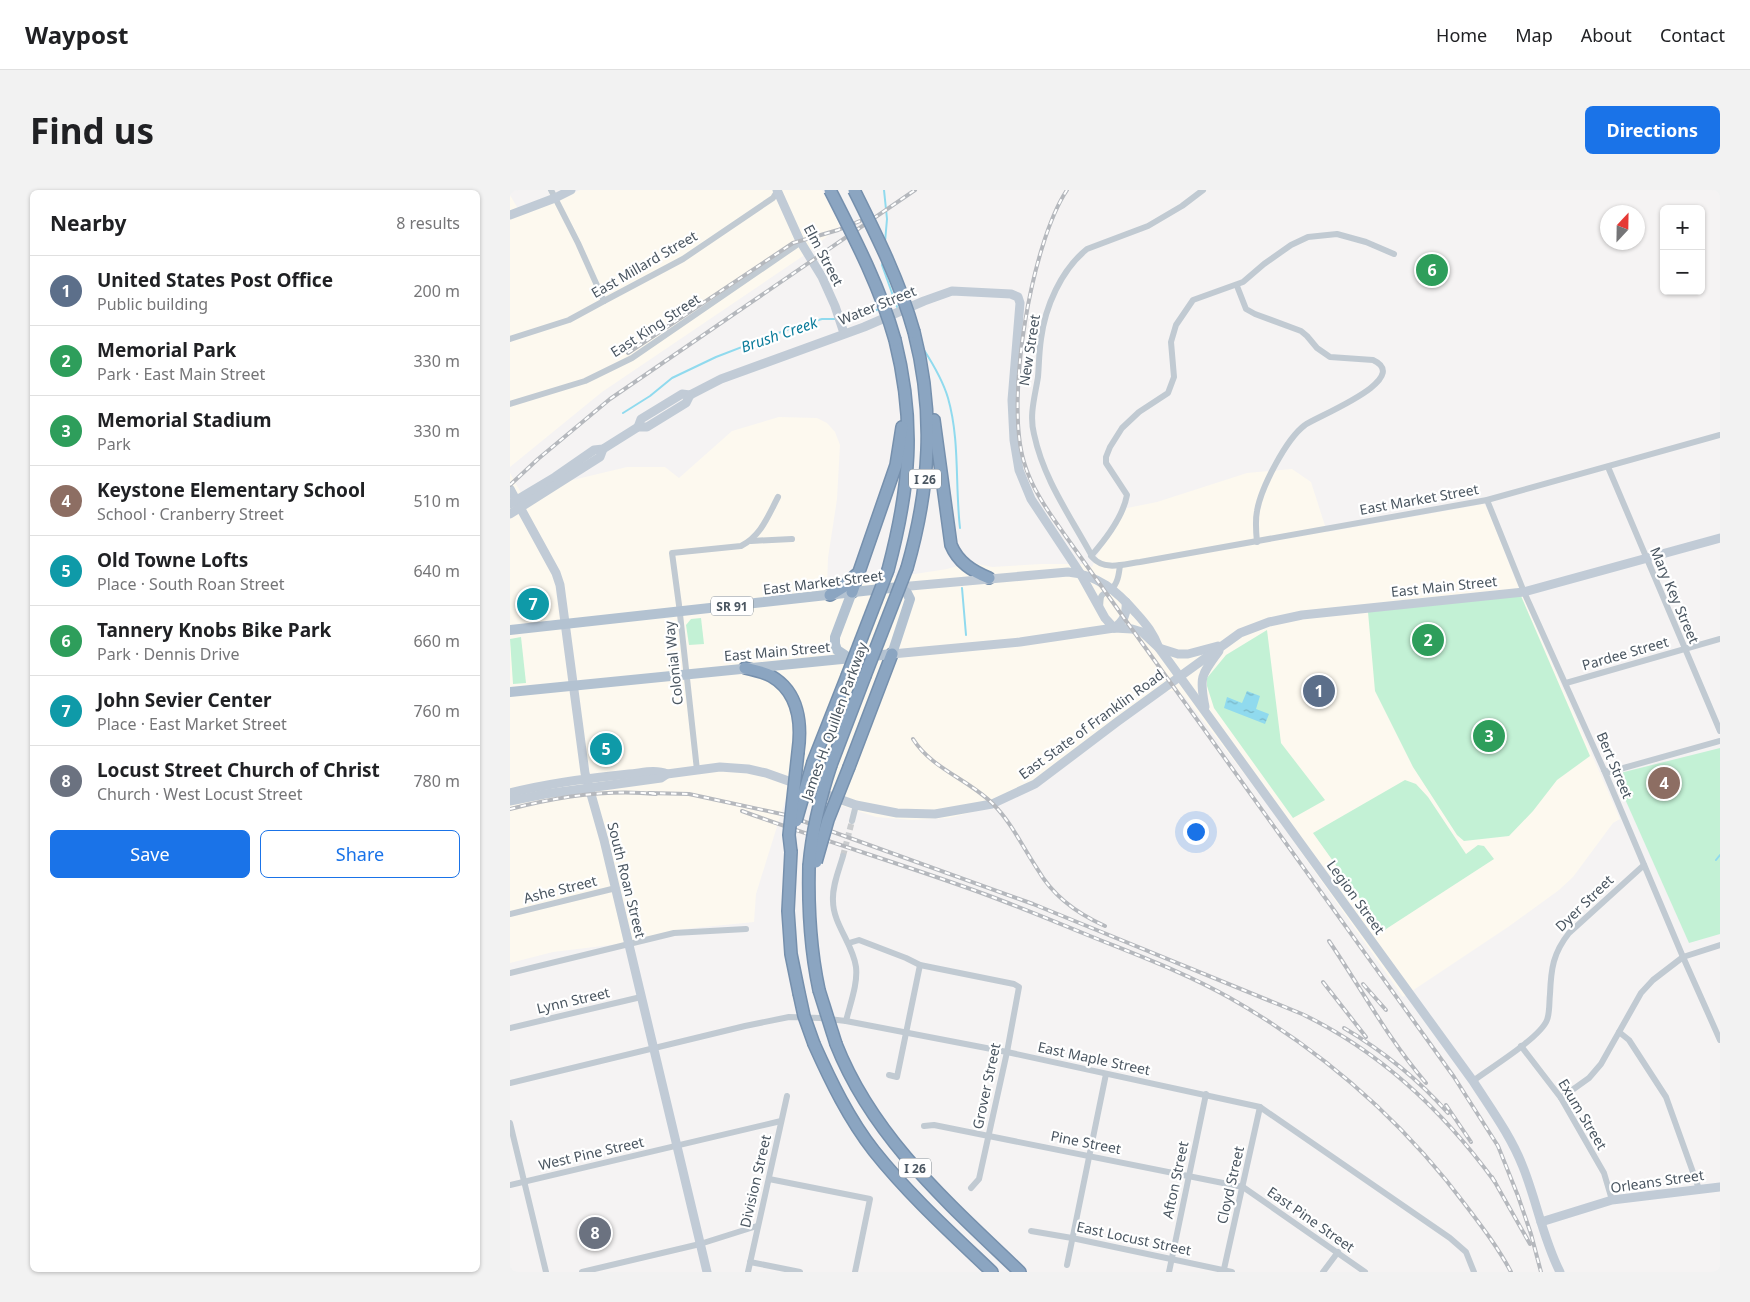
<!DOCTYPE html>
<meta charset="utf-8">
<style>
:root{--surface:#fff;--page:#f2f2f2;--text:#202124;--muted:#757577;--line:#e0e0e0;--accent:#1a73e8}
body{margin:0;font-family:"Noto Sans",sans-serif;background:var(--page);color:var(--text)}
.controls{position:absolute;right:15px;top:15px;display:grid;overflow:hidden;border-radius:8px;box-shadow:0 1px 4px #0004}
.controls button{width:45px;height:45px;display:grid;place-items:center;padding:0;border:0;border-bottom:1px solid var(--line);background:var(--surface);color:var(--text);font:25px sans-serif}
.compass{position:absolute;left:1090px;top:15px;width:45px;height:45px;border-radius:50%;background:var(--surface);box-shadow:0 1px 4px #0004;rotate:22deg}
.you{position:absolute;left:685px;top:641px;width:18px;height:18px;margin:-12px;border:4px solid #fff;border-radius:50%;background:#1a73e8;box-shadow:0 0 0 8px #1a73e833}
.badge{display:grid;place-items:center;width:32px;height:32px;border-radius:50%;background:var(--accent);color:#fff;font-size:16px;font-weight:700}
.pin{position:absolute;translate:-50% -50%;border:2px solid #fff;box-shadow:0 1px 5px #0006}
.list{margin:0;padding:0;list-style:none}
h2{display:flex;justify-content:space-between;align-items:center;height:65px;margin:0;padding:0 20px;font-size:21px}
h2 small{font-size:16px;font-weight:400;color:var(--muted)}
.list li{display:grid;grid-template-columns:32px 1fr auto;gap:15px;align-items:center;box-sizing:border-box;height:70px;padding:0 20px;border-top:1px solid var(--line)}
.list b{display:block;font-size:19px;white-space:nowrap}
.list p{margin:0;font-size:16px;white-space:nowrap;color:var(--muted)}
.list em{font-size:16px;font-style:normal;color:var(--muted)}
.actions{display:flex;gap:10px;padding:15px 20px}
.actions a{flex:1;padding:11px 0;border:1px solid var(--accent);border-radius:8px;text-align:center;font-size:18px;color:var(--accent)}
.actions .main{background:var(--accent);color:#fff}
.map{position:relative;flex:none;width:1210px;height:1082px;overflow:hidden;border-radius:8px}
header{display:flex;align-items:center;gap:30px;box-sizing:border-box;height:70px;padding:0 25px;background:var(--surface);border-bottom:1px solid var(--line)}
header strong{font-size:24px}
nav{display:flex;gap:28px;margin-inline-start:auto;font-size:18px}
.intro{display:flex;align-items:center;justify-content:space-between;box-sizing:border-box;height:120px;padding:0 30px}
h1{margin:0;font-size:35px}
.button{padding:12px 22px;border-radius:8px;background:var(--accent);color:#fff;font-size:18px;font-weight:700}
main{display:flex;gap:30px;padding:0 30px}
aside{flex:1;background:var(--surface);border-radius:8px;box-shadow:0 1px 4px #0004}
.map>svg:first-child{display:block}
.commercial{fill:#fdf9ef}
.park{fill:#c3f1d5}
.water{fill:url(#water-ripples)}
.lines{fill:none;stroke-linecap:round;stroke-linejoin:round}
.stream{stroke:#90daee;stroke-width:2}
.street-tunnel{stroke:#caccce;stroke-width:6;stroke-dasharray:6 3;stroke-linecap:butt}
.highway-casing{stroke:#7690ad;stroke-width:14}
.street{stroke:#c1cad2;stroke-width:6}
.secondary{stroke:#c1cbd6;stroke-width:9}
.primary{stroke:#b3c2d1;stroke-width:10}
.highway{stroke:#8ba5c1;stroke-width:11}
.rail-casing{stroke:#b5b8bd;stroke-width:4}
.rail{stroke:#fff;stroke-width:2;stroke-dasharray:5.5;stroke-linecap:butt}
.highway-bridge-casing{stroke:#7690ad;stroke-width:14;stroke-linecap:butt}
.highway-bridge{stroke:#8ba5c1;stroke-width:11}
.labels{text-anchor:middle;dominant-baseline:central;stroke-width:4.5;stroke-linejoin:round;paint-order:stroke}
.shield{fill:#fff;stroke:#808990;stroke-width:1}
.shield-label{font-size:12px;font-weight:bold;fill:#4a5661}
.street-label{font-size:14px;fill:#4a5661;stroke:#fff}
.water-label{font-size:15px;font-style:italic;fill:#0c7c9b;stroke:#fff}
</style>
<header>
<strong>Waypost</strong>
<nav><a>Home</a><a>Map</a><a>About</a><a>Contact</a></nav>
</header>
<div class="intro"><h1>Find us</h1><a class="button">Directions</a></div>
<main>
<aside>
<h2>Nearby<small>8 results</small></h2>
<ul class="list">
<li><span class="badge" style="background:#5c6f8a">1</span><div><b>United States Post Office</b><p>Public building</p></div><em>200 m</em></li>
<li><span class="badge" style="background:#2e9e5b">2</span><div><b>Memorial Park</b><p>Park · East Main Street</p></div><em>330 m</em></li>
<li><span class="badge" style="background:#2e9e5b">3</span><div><b>Memorial Stadium</b><p>Park</p></div><em>330 m</em></li>
<li><span class="badge" style="background:#8d6e63">4</span><div><b>Keystone Elementary School</b><p>School · Cranberry Street</p></div><em>510 m</em></li>
<li><span class="badge" style="background:#0f9aa8">5</span><div><b>Old Towne Lofts</b><p>Place · South Roan Street</p></div><em>640 m</em></li>
<li><span class="badge" style="background:#2e9e5b">6</span><div><b>Tannery Knobs Bike Park</b><p>Park · Dennis Drive</p></div><em>660 m</em></li>
<li><span class="badge" style="background:#0f9aa8">7</span><div><b>John Sevier Center</b><p>Place · East Market Street</p></div><em>760 m</em></li>
<li><span class="badge" style="background:#6b7280">8</span><div><b>Locust Street Church of Christ</b><p>Church · West Locust Street</p></div><em>780 m</em></li>
</ul>
<div class="actions"><a class="main">Save</a><a>Share</a></div>
</aside>
<div class="map">
<svg width="1210" height="1082" viewBox="0 0 1210 1082">
<defs>
<pattern id="water-ripples" width="26" height="14" patternUnits="userSpaceOnUse" patternTransform="scale(1.25)"><rect width="26" height="14" fill="#90daee"/><path d="M2 4q2-2 4 0t4 0M15 11q2-2 4 0t4 0" fill="none" stroke="#78b4c4"/></pattern>
</defs>
<rect width="100%" height="100%" fill="#f5f3f3"/>
<!-- commercial -->
<g class="commercial">
<path d="M 70,0 L 312,0 L 330,36 L 293,66 L 92,202 L 0,277 L 0,5 L 11,24 Z"/>
<path d="M 269,227 L 307,228 L 317,233 L 325,242 L 330,255 L 327,309 L 318,368 L 317,397 L 405,384 L 437,379 L 462,372 L 472,375 L 482,377 L 532,374 L 573,374 L 582,377 L 588,364 L 617,318 L 647,312 L 737,283 L 782,279 L 801,292 L 817,342 L 974,314 L 979,322 L 1005,389 L 1110,629 L 1103,633 L 1063,687 L 1049,700 L 998,737 L 893,807 L 753,608 L 674,506 L 663,501 L 660,501 L 654,502 L 529,594 L 470,620 L 439,628 L 402,630 L 366,627 L 279,598 L 246,704 L 244,732 L 174,739 L 109,754 L 43,762 L 0,773 L 0,283 L 16,312 L 46,294 L 117,277 L 155,277 L 169,288 L 222,241 Z"/>
</g>
<!-- park -->
<g class="park">
<path d="M 1011,406 L 1080,566 L 1047,590 L 1023,621 L 999,646 L 954,651 L 947,645 L 903,577 L 865,501 L 858,422 Z"/>
<path d="M 191,428 L 194,454 L 179,455 L 176,435 L 181,429 Z"/>
<path d="M 757,440 L 771,553 L 815,610 L 783,628 L 704,518 L 697,496 L 697,488 L 716,465 Z"/>
<path d="M 11,447 L 16,493 L 3,494 L 0,449 Z"/>
<path d="M 1210,558 L 1210,744 L 1179,753 L 1107,591 L 1110,583 Z"/>
<path d="M 895,590 L 906,594 L 918,607 L 956,664 L 968,655 L 974,656 L 984,669 L 873,741 L 803,643 Z"/>
</g>
<!-- water -->
<path class="water" d="M 737,501 L 750,506 L 746,519 L 759,524 L 755,534 L 714,518 L 717,507 L 732,513 Z"/>
<g class="lines">
<!-- stream -->
<g class="stream">
<path d="M 374,0 L 377,29 L 375,52"/>
<path d="M 373,72 L 372,75 L 387,117"/>
<path d="M 378,116 L 385,113"/>
<path d="M 333,129 L 346,129 L 371,118"/>
<path d="M 414,160 C 423,174 433,191 438,208 C 450,250 445,295 450,338"/>
<path d="M 113,223 L 140,206 L 162,188 L 206,167 L 284,137 L 312,129 L 326,129"/>
<path d="M 452,398 L 456,445"/>
<path d="M 1206,670 L 1210,665"/>
</g>
<!-- street-tunnel -->
<path class="street-tunnel" d="M 333,666 L 342,631"/>
<defs>
<g id="highway">
<path d="M 424,230 L 441,355 C 448,372 462,381 479,388"/>
<path d="M 397,378 C 420,298 425,223 404,142"/>
<path d="M 378,380 C 400,297 406,234 385,150"/>
<path d="M 342,402 L 386,275 L 392,237"/>
<path d="M 320,405 L 333,397 L 346,385"/>
<path d="M 235,478 C 244,480 253,482 261,486 C 289,502 292,534 288,562"/>
<path d="M 303,572 L 337,486"/>
<path d="M 321,575 L 355,486"/>
<path d="M 339,577 L 382,464"/>
<path d="M 281,662 L 278,721 L 281,764 L 289,803"/>
<path d="M 299,676 C 298,719 300,758 309,800"/>
<path d="M 304,854 C 321,892 339,929 364,961 C 399,1005 441,1043 482,1082"/>
<path d="M 326,854 C 363,948 439,1014 510,1082"/>
</g>
</defs>
<!-- highway casing -->
<use href="#highway" class="highway-casing"/>
<!-- street -->
<g class="street">
<path d="M 41,0 L 68,53 L 94,111"/>
<path d="M 693,0 L 672,16 L 638,36 L 577,59 C 551,80 535,117 531,149 C 529,162 529,175 528,187 C 525,206 519,225 524,244 C 534,291 561,327 583,368 C 595,381 614,374 630,372 L 977,310 L 1210,245"/>
<path d="M 727,96 L 736,119 L 745,124 L 791,141 L 797,146 L 807,158 L 820,167 L 863,170 C 904,189 805,227 795,235 C 776,249 751,298 747,321 C 745,331 746,342 747,352"/>
<path d="M 0,149 L 59,130 L 94,111 L 173,69 L 263,8 L 268,0"/>
<path d="M 0,214 L 75,191 L 122,168 L 291,52"/>
<path d="M 1098,277 L 1210,541"/>
<path d="M 977,310 L 1014,402 L 1094,580 L 1173,767 L 1210,850"/>
<path d="M 241,351 L 282,349"/>
<path d="M 581,366 C 596,349 613,327 617,305 L 596,273 L 596,267 L 600,257 L 612,238 L 629,222 L 658,203 L 664,187 L 661,152 L 666,135 L 683,110 L 733,92 L 754,74 L 781,55 L 798,47 L 827,44 L 856,52 L 884,64"/>
<path d="M 590,418 C 591,402 590,407 601,399 C 608,394 609,383 610,375"/>
<path d="M 1056,493 L 1210,449"/>
<path d="M 187,580 L 169,415 L 162,363 L 231,356 C 251,346 258,326 268,307"/>
<path d="M 1094,580 L 1099,582 L 1210,551"/>
<path d="M 342,631 L 346,615"/>
<path d="M 333,666 C 329,680 322,696 323,711 C 323,734 343,754 346,777 C 348,794 340,814 336,831"/>
<path d="M 0,724 L 106,698"/>
<path d="M 339,753 L 349,750 L 396,768 L 410,775 L 504,794 L 509,797 L 497,862 L 469,989 L 461,998"/>
<path d="M 0,783 L 164,743 L 236,739"/>
<path d="M 0,838 L 131,807"/>
<path d="M 1109,842 L 1119,850 L 1156,907 L 1189,999"/>
<path d="M 1011,856 L 1051,908 L 1094,983 L 1102,1010"/>
<path d="M 379,885 L 387,887 L 410,775"/>
<path d="M 963,891 C 980,878 1030,848 1037,830 C 1040,822 1039,812 1040,804 C 1041,779 1043,763 1059,743 L 1134,675"/>
<path d="M 0,893 L 235,836 L 279,827 L 310,828 L 336,831 L 497,862 L 750,917 L 940,1048 L 956,1062 L 964,1082"/>
<path d="M 1051,908 L 1079,888 L 1091,874 L 1131,803 L 1143,790 L 1173,767 L 1210,755"/>
<path d="M 0,933 L 36,1082"/>
<path d="M 414,936 L 424,935 L 733,997 L 855,1082"/>
<path d="M 259,989 L 360,1009 L 345,1082"/>
<path d="M 0,995 L 271,931"/>
<path d="M 521,1041 L 562,1048 L 722,1082"/>
<path d="M 240,1072 L 290,1082"/>
<path d="M 557,1075 L 596,884"/>
<path d="M 714,1079 L 750,917"/>
<path d="M 72,1082 L 190,1054 L 247,1036"/>
<path d="M 238,1082 L 277,906"/>
<path d="M 659,1082 L 696,904"/>
<path d="M 813,1082 L 828,1062"/>
</g>
<!-- secondary -->
<g class="secondary">
<path d="M 267,0 L 290,51 L 312,87 L 325,116 L 334,143"/>
<path d="M 0,25 L 45,8 L 61,0"/>
<path d="M 128,237 L 131,229 L 172,204 L 180,205 L 211,189 L 354,137 L 414,111 L 442,101 L 501,104 L 508,107 L 510,113 L 502,210 L 504,250 L 509,280 L 521,309 L 570,383 L 595,428 L 604,438 C 614,431 617,424 616,412"/>
<path d="M 0,299 L 46,383 L 50,395 L 75,583 L 94,650 L 197,1082"/>
<path d="M 0,314 L 45,287 L 84,260 L 93,259 L 128,237 L 137,237 L 176,213 L 180,205"/>
<path d="M 0,324 L 90,267 L 93,259"/>
<path d="M 389,397 L 558,382 C 588,385 607,401 626,423 C 637,435 643,443 649,458 L 963,891 C 981,919 1001,946 1013,977 C 1027,1012 1033,1049 1050,1082"/>
<path d="M 382,464 L 510,452 L 604,438 L 622,439 L 632,442 L 649,458 L 668,464 L 678,464 L 708,456"/>
<path d="M 695,517 C 689,487 691,485 709,461"/>
<path d="M 0,603 C 39,593 79,588 119,584 C 132,583 145,579 157,584"/>
<path d="M 0,611 L 35,604 L 151,588 L 157,584 L 210,577 L 238,579 L 256,583 L 346,615 L 387,623 L 425,624 L 482,614 L 525,594 L 607,532 L 730,443 L 759,432 L 792,425 L 1014,402 L 1210,348"/>
<path d="M 1031,1032 L 1102,1010 L 1210,997"/>
</g>
<!-- primary -->
<g class="primary">
<path d="M 0,440 L 389,397 L 397,403 L 400,409 L 382,464 L 0,502"/>
<path d="M 339,468 L 327,460 L 325,454 L 325,447 L 342,402"/>
</g>
<!-- highway -->
<use href="#highway" class="highway"/>
<defs>
<g id="rail">
<path d="M 557,0 C 521,54 495,210 514,272 C 522,300 540,324 557,348 C 576,375 595,401 614,428 C 724,581 834,734 944,887 L 988,956 L 1008,1006 L 1021,1044 L 1031,1082"/>
<path d="M 118,163 L 283,53 L 328,40 L 350,31"/>
<path d="M 0,295 L 28,269 L 100,209 L 405,0"/>
<path d="M 403,549 C 422,579 458,589 483,614 C 502,633 513,658 528,680 C 543,706 568,724 595,736"/>
<path d="M 139,603 L 179,604 L 276,625 L 523,714 L 792,824 C 871,862 934,922 985,992"/>
<path d="M 0,619 C 46,607 98,599 146,604"/>
<path d="M 232,621 C 313,651 396,675 477,705 C 512,718 546,732 580,746 C 627,765 676,783 720,808 C 813,861 893,931 957,1017 C 973,1038 989,1059 1001,1082"/>
<path d="M 819,751 C 851,798 878,849 916,893"/>
<path d="M 813,792 L 856,847"/>
<path d="M 853,794 L 876,820"/>
<path d="M 834,838 C 873,861 908,889 938,923"/>
<path d="M 936,915 L 961,952"/>
<path d="M 982,987 L 1020,1054"/>
</g>
</defs>
<!-- rail casing -->
<use href="#rail" class="rail-casing"/>
<!-- rail -->
<use href="#rail" class="rail"/>
<defs>
<g id="highway-bridge">
<path d="M 320,0 C 345,49 370,97 385,150"/>
<path d="M 344,0 C 367,46 390,92 404,142"/>
<path d="M 337,486 L 378,380"/>
<path d="M 355,486 L 397,378"/>
<path d="M 286,631 L 303,572"/>
<path d="M 281,662 L 279,645 L 288,562"/>
<path d="M 306,672 L 318,630 L 339,577"/>
<path d="M 299,676 C 302,641 310,608 321,575"/>
<path d="M 309,800 L 326,854"/>
<path d="M 289,803 L 294,826 L 304,854"/>
</g>
</defs>
<!-- highway-bridge casing -->
<use href="#highway-bridge" class="highway-bridge-casing"/>
<!-- highway-bridge -->
<use href="#highway-bridge" class="highway-bridge"/>
</g>
<g class="labels">
<!-- shield labels -->
<g class="shield">
<rect x="399" y="279.5" width="32" height="19" rx="4"/>
<rect x="201" y="406.5" width="42" height="19" rx="4"/>
<rect x="389" y="968.5" width="32" height="19" rx="4"/>
</g>
<g class="shield-label">
<text x="415" y="289">I 26</text>
<text x="222" y="416">SR 91</text>
<text x="405" y="978">I 26</text>
</g>
<!-- street labels -->
<g class="street-label">
<text transform="translate(314 65) rotate(62)">Elm Street</text>
<text transform="translate(134 74) rotate(-30)">East Millard Street</text>
<text transform="translate(367 115) rotate(-22)">Water Street</text>
<text transform="translate(145 135) rotate(-33)">East King Street</text>
<text transform="translate(519 160) rotate(-81)">New Street</text>
<text transform="translate(909 309) rotate(-10)">East Market Street</text>
<text transform="translate(313 392) rotate(-7)">East Market Street</text>
<text transform="translate(934 396) rotate(-6)">East Main Street</text>
<text transform="translate(1165 405) rotate(67)">Mary Key Street</text>
<text transform="translate(267 461) rotate(-5)">East Main Street</text>
<text transform="translate(1115 463) rotate(-16)">Pardee Street</text>
<text transform="translate(163 473) rotate(-96)">Colonial Way</text>
<text transform="translate(324 531) rotate(-70)">James H. Quillen Parkway</text>
<text transform="translate(581 534) rotate(-36)">East State of Franklin Road</text>
<text transform="translate(1105 575) rotate(67)">Bert Street</text>
<text transform="translate(117 690) rotate(76)">South Roan Street</text>
<text transform="translate(50 699) rotate(-14)">Ashe Street</text>
<text transform="translate(846 707) rotate(54)">Legion Street</text>
<text transform="translate(1074 713) rotate(-44)">Dyer Street</text>
<text transform="translate(63 810) rotate(-13)">Lynn Street</text>
<text transform="translate(584 868) rotate(12)">East Maple Street</text>
<text transform="translate(476 896) rotate(-78)">Grover Street</text>
<text transform="translate(1073 924) rotate(59)">Exum Street</text>
<text transform="translate(576 952) rotate(11)">Pine Street</text>
<text transform="translate(81 963) rotate(-13)">West Pine Street</text>
<text transform="translate(665 990) rotate(-78)">Afton Street</text>
<text transform="translate(245 991) rotate(-77)">Division Street</text>
<text transform="translate(1147 991) rotate(-8)">Orleans Street</text>
<text transform="translate(720 995) rotate(-77)">Cloyd Street</text>
<text transform="translate(801 1029) rotate(35)">East Pine Street</text>
<text transform="translate(624 1048) rotate(12)">East Locust Street</text>
</g>
<!-- water labels -->
<g class="water-label">
<text transform="translate(269 144) rotate(-19)">Brush Creek</text>
</g>
</g>
</svg>
<div class="controls">
<button>+</button>
<button>−</button>
</div>
<svg class="compass" viewBox="-18 -18 36 36"><path d="M0-13l5 13h-10z" fill="#e53935"/><path d="M0 13l5-13h-10z" fill="#757577"/></svg>
<div class="you"></div>
<div class="pin badge" style="left:809px;top:501px;background:#5c6f8a">1</div>
<div class="pin badge" style="left:918px;top:450px;background:#2e9e5b">2</div>
<div class="pin badge" style="left:979px;top:546px;background:#2e9e5b">3</div>
<div class="pin badge" style="left:1154px;top:593px;background:#8d6e63">4</div>
<div class="pin badge" style="left:96px;top:559px;background:#0f9aa8">5</div>
<div class="pin badge" style="left:922px;top:80px;background:#2e9e5b">6</div>
<div class="pin badge" style="left:23px;top:414px;background:#0f9aa8">7</div>
<div class="pin badge" style="left:85px;top:1043px;background:#6b7280">8</div>
</div>
</main>
